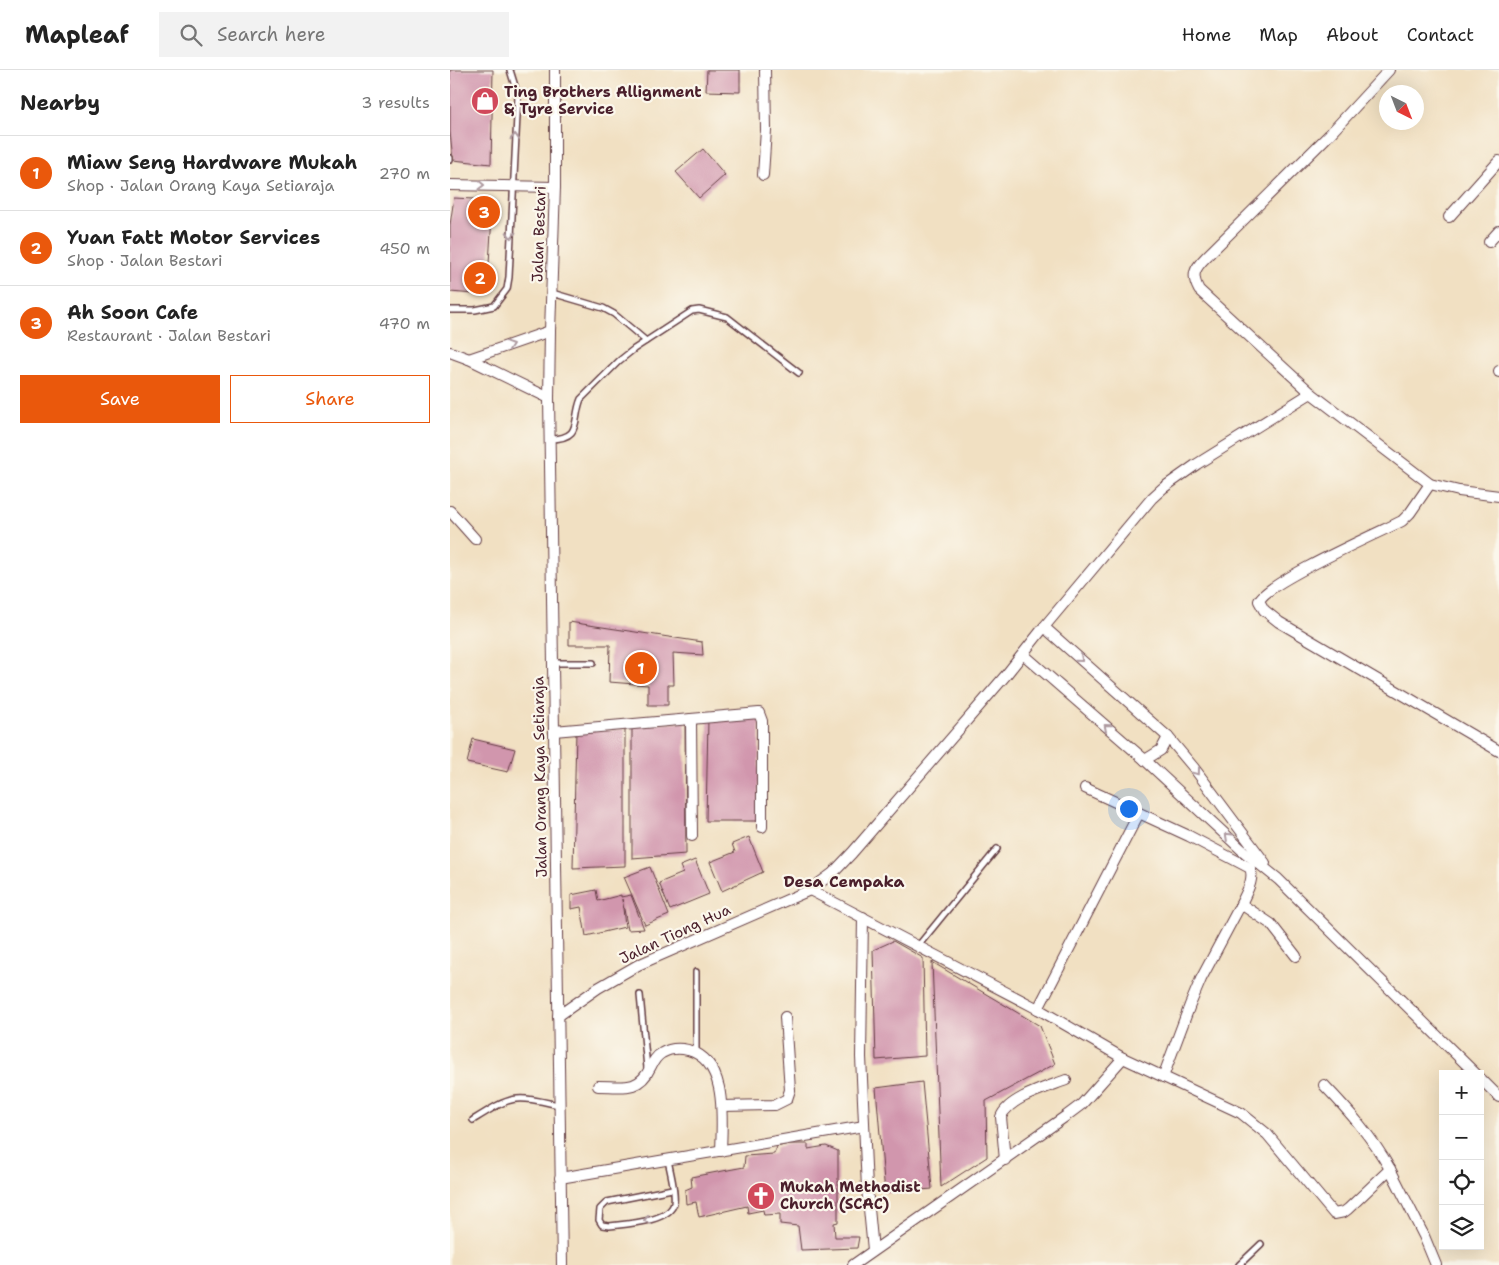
<!DOCTYPE html>
<meta charset="utf-8">
<style>
:root{--surface:#fff;--page:#f2f2f2;--text:#222;--muted:#767676;--line:#e0e0e0;--accent:#ea580c}
body{margin:0;font-family:"Shantell Sans",sans-serif;background:var(--page);color:var(--text)}
.controls{position:absolute;right:15px;bottom:15px;display:grid;overflow:hidden;border-radius:0px;box-shadow:0 5px 20px #0002}
.controls button{width:45px;height:45px;display:grid;place-items:center;padding:0;border:0;border-bottom:1px solid var(--line);background:var(--surface);color:var(--text);font:25px sans-serif}
.compass{position:absolute;left:929px;top:15px;width:45px;height:45px;border-radius:50%;background:var(--surface);box-shadow:0 5px 20px #0002;rotate:138deg}
.you{position:absolute;left:678px;top:738px;width:18px;height:18px;margin:-12px;border:4px solid #fff;border-radius:50%;background:#1a73e8;box-shadow:0 0 0 8px #1a73e833}
.badge{display:grid;place-items:center;width:32px;height:32px;border-radius:50%;background:var(--accent);color:#fff;font-size:16px;font-weight:700}
.pin{position:absolute;translate:-50% -50%;border:2px solid #fff;box-shadow:0 1px 5px #0006}
.list{margin:0;padding:0;list-style:none}
h2{display:flex;justify-content:space-between;align-items:center;height:65px;margin:0;padding:0 20px;font-size:21px}
h2 small{font-size:16px;font-weight:400;color:var(--muted)}
.list li{display:grid;grid-template-columns:32px 1fr auto;gap:15px;align-items:center;box-sizing:border-box;height:75px;padding:0 20px;border-top:1px solid var(--line)}
.list b{display:block;font-size:19px;white-space:nowrap}
.list p{margin:0;font-size:16px;white-space:nowrap;color:var(--muted)}
.list em{font-size:16px;font-style:normal;color:var(--muted)}
.actions{display:flex;gap:10px;padding:15px 20px}
.actions a{flex:1;padding:11px 0;border:1px solid var(--accent);border-radius:0px;text-align:center;font-size:18px;color:var(--accent)}
.actions .main{background:var(--accent);color:#fff}
.icon{flex:none;width:28px;height:28px;fill:none;stroke:currentColor;stroke-width:2;stroke-linecap:round;stroke-linejoin:round}
.map{position:relative;flex:none;width:1049px;height:1195px;overflow:hidden}
header{display:flex;align-items:center;gap:30px;box-sizing:border-box;height:70px;padding:0 25px;background:var(--surface);border-bottom:1px solid var(--line)}
header strong{font-size:24px}
nav{display:flex;gap:28px;margin-inline-start:auto;font-size:18px}
.search{width:350px;height:45px;background:var(--page);display:flex;align-items:center;gap:12px;box-sizing:border-box;padding:0 18px;border-radius:0px;color:var(--muted);font-size:19px}
main{display:flex}
aside{flex:1;background:var(--surface)}
.map>svg:first-child{display:block}
.building{fill:#d196ad}
.lines{fill:none;stroke-linecap:round;stroke-linejoin:round}
.service-casing{stroke:#633c42;stroke-width:8}
.minor-casing{stroke:#633c42;stroke-width:12}
.service{stroke:#fff;stroke-width:5}
.minor{stroke:#fff;stroke-width:10}
.oneway{stroke:#ae9aa0}
.labels{text-anchor:middle;dominant-baseline:central;stroke-width:4.5;stroke-linejoin:round;paint-order:stroke}
.poi-label{font-size:15px;font-weight:bold;fill:#4a1f2b;stroke:#fbf7ec;text-anchor:start}
.street-label{font-size:15px;fill:#4a1f2b;stroke:#fbf7ec}
.neighbourhood-label{font-size:16px;font-weight:bold;fill:#4a1f2b;stroke:#fbf7ec}
</style>
<header>
<strong>Mapleaf</strong>
<div class="search"><svg class="icon" aria-label="search" viewBox="0 0 24 24"><circle cx="10" cy="10" r="6"/><path d="M15 15l6 6"/></svg>Search here</div>
<nav><a>Home</a><a>Map</a><a>About</a><a>Contact</a></nav>
</header>
<main>
<aside>
<h2>Nearby<small>3 results</small></h2>
<ul class="list">
<li><span class="badge">1</span><div><b>Miaw Seng Hardware Mukah</b><p>Shop · Jalan Orang Kaya Setiaraja</p></div><em>270 m</em></li>
<li><span class="badge">2</span><div><b>Yuan Fatt Motor Services</b><p>Shop · Jalan Bestari</p></div><em>450 m</em></li>
<li><span class="badge">3</span><div><b>Ah Soon Cafe</b><p>Restaurant · Jalan Bestari</p></div><em>470 m</em></li>
</ul>
<div class="actions"><a class="main">Save</a><a>Share</a></div>
</aside>
<div class="map">
<svg width="1049" height="1195" viewBox="0 0 1049 1195">
<rect width="100%" height="100%" fill="#fbf7ec"/>
<filter id="ink" filterUnits="userSpaceOnUse"><feTurbulence type="fractalNoise" baseFrequency=".02" numOctaves="2"/><feDisplacementMap in="SourceGraphic" scale="10" xChannelSelector="R" yChannelSelector="G"/><feConvolveMatrix kernelMatrix="1 2 1 2 8 2 1 2 1" color-interpolation-filters="sRGB"/></filter>
<filter id="wash" filterUnits="userSpaceOnUse"><feTurbulence type="fractalNoise" baseFrequency=".0096" numOctaves="4" result="noise"/><feDisplacementMap in="SourceGraphic" scale="20" xChannelSelector="R" yChannelSelector="G"/><feGaussianBlur stdDeviation="1.12" result="paint"/><feColorMatrix in="noise" values="0 0 0 0 0 0 0 0 0 0 0 0 0 0 0 0 0 1.4 0 .05"/><feComposite in="paint" operator="in"/></filter>
<g filter="url(#wash)">
<rect width="100%" height="100%" fill="#f1e0c2"/>
<g id="blocks">
<!-- building -->
<g class="building">
<path d="M 0,0 L 43,0 L 41,94 L 3,90 L 0,62 Z"/>
<path d="M 257,0 L 290,0 L 290,22 L 256,21 Z"/>
<path d="M 253,79 L 275,105 L 249,128 L 226,102 Z"/>
<path d="M 4,128 L 43,130 L 37,225 L 0,222 L 0,155 Z"/>
<path d="M 119,552 L 252,572 L 253,585 L 223,583 L 224,615 L 218,615 L 218,635 L 198,635 L 198,615 L 159,612 L 160,575 L 119,575 Z"/>
<path d="M 310,645 L 308,751 L 256,751 L 258,649 Z"/>
<path d="M 235,652 L 236,784 L 182,788 L 182,656 Z"/>
<path d="M 175,659 L 175,796 L 123,798 L 126,661 Z"/>
<path d="M 23,669 L 65,679 L 58,702 L 17,693 Z"/>
<path d="M 299,767 L 313,802 L 272,821 L 260,792 L 285,782 L 282,774 Z"/>
<path d="M 245,790 L 259,824 L 220,840 L 209,813 L 233,803 L 230,796 Z"/>
<path d="M 200,797 L 219,845 L 195,855 L 174,807 Z"/>
<path d="M 146,820 L 148,831 L 171,825 L 171,827 L 181,825 L 194,859 L 178,860 L 172,829 L 175,857 L 136,866 L 131,837 L 121,839 L 121,825 Z"/>
<path d="M 443,871 L 473,888 L 475,986 L 426,990 L 423,880 Z"/>
<path d="M 482,892 L 590,956 L 605,994 L 536,1031 L 537,1087 L 491,1117 Z"/>
<path d="M 472,1012 L 482,1119 L 435,1123 L 426,1018 Z"/>
<path d="M 338,1074 L 358,1074 L 358,1079 L 376,1076 L 388,1081 L 388,1152 L 384,1153 L 385,1167 L 409,1167 L 407,1178 L 351,1180 L 348,1156 L 330,1154 L 330,1144 L 314,1145 L 313,1140 L 298,1143 L 297,1136 L 249,1147 L 246,1132 L 236,1134 L 235,1120 L 242,1117 L 241,1107 L 294,1097 L 295,1086 L 324,1084 L 327,1077 Z"/>
</g>
</g>
</g>
<g filter="url(#ink)">
<use href="#blocks" fill-opacity="0" stroke="#633c42" stroke-width="1"/>
<g class="lines">
<defs>
<g id="service">
<path d="M 0,88 L 0,90"/>
<path d="M 102,223 L 153,238 L 164,244 L 196,271"/>
<path d="M 0,240 L 25,240 L 44,236 L 57,219 L 59,207 L 68,26 L 60,0"/>
<path d="M 100,369 C 133,369 122,350 131,329 L 169,291 L 184,279 L 242,241 L 249,240 L 277,247 L 349,303"/>
<path d="M 104,593 L 143,593"/>
<path d="M 468,876 L 547,779"/>
<path d="M 190,925 L 197,998"/>
<path d="M 246,982 L 246,902"/>
<path d="M 23,1050 C 63,1025 63,1025 109,1035"/>
<path d="M 218,1090 C 220,1101 226,1122 224,1133 C 220,1152 175,1154 159,1156 L 152,1155 L 149,1150 L 150,1139 L 157,1132 L 222,1119"/>
<path d="M 789,1195 L 811,1174"/>
</g>
<g id="minor">
<path d="M 105,0 L 105,117 L 100,261 L 99,328 L 112,1195"/>
<path d="M 313,105 L 316,60 L 315,0"/>
<path d="M 0,115 L 105,117"/>
<path d="M 999,147 L 1049,91"/>
<path d="M 1039,172 L 1049,161"/>
<path d="M 0,282 L 19,289 L 99,328"/>
<path d="M 19,289 L 100,261"/>
<path d="M 1049,301 L 1049,302"/>
<path d="M 861,323 L 749,220 C 741,205 744,199 756,187 L 879,65 L 939,0"/>
<path d="M 980,414 L 960,443 L 952,451 C 928,463 817,512 809,531 L 814,540 L 829,552 L 1049,681"/>
<path d="M 0,441 L 25,469"/>
<path d="M 594,557 L 718,667 L 744,698 L 815,793"/>
<path d="M 573,584 L 695,690 L 792,780 L 828,809 L 1026,1004"/>
<path d="M 241,649 L 242,766"/>
<path d="M 104,661 L 309,643 L 312,651 L 312,757"/>
<path d="M 695,690 L 711,680 L 718,667"/>
<path d="M 635,718 L 739,766 L 800,798 C 805,809 796,823 791,834"/>
<path d="M 413,847 L 411,987 L 417,1118 L 423,1180"/>
<path d="M 588,939 L 689,743"/>
<path d="M 108,946 L 148,918 L 188,895 L 360,820"/>
<path d="M 713,1007 L 740,935 L 751,909 L 791,834 L 821,854 L 846,886"/>
<path d="M 1030,1008 L 1049,1027"/>
<path d="M 874,1015 C 899,1041 922,1067 940,1099"/>
<path d="M 148,1016 C 171,1016 189,1022 200,998 C 203,992 206,986 212,983 C 219,979 229,978 238,980 C 278,991 272,1048 271,1081"/>
<path d="M 272,1036 L 325,1035 L 337,1029 L 340,1020 L 335,947"/>
<path d="M 555,1090 L 551,1047 C 558,1028 598,1017 616,1010"/>
<path d="M 110,1108 L 414,1056"/>
<path d="M 403,1195 L 616,1046 L 632,1034 L 673,988"/>
<path d="M 986,1195 L 974,1166 L 940,1099 L 898,1139 L 894,1142 L 884,1144 L 817,1064 L 791,1043 L 673,988 L 588,939 L 360,820 L 383,803 L 402,783 L 556,605 L 594,557 L 702,428 L 713,418 L 747,394 L 861,323 L 980,414 L 1009,421 L 1049,426"/>
</g>
</defs>
<!-- service casing -->
<use href="#service" class="service-casing"/>
<!-- minor casing -->
<use href="#minor" class="minor-casing"/>
<!-- service -->
<use href="#service" class="service"/>
<!-- minor -->
<use href="#minor" class="minor"/>
</g>
<!-- one-way arrows -->
<defs><path id="oneway-chevron" d="M-2-3.5L2.5 0L-2 3.5" fill="none" stroke-width="1.6" stroke-linecap="round" stroke-linejoin="round" transform="scale(1.25)"/></defs>
<g class="oneway">
<use href="#oneway-chevron" transform="translate(65 67) rotate(-87)"/>
<use href="#oneway-chevron" transform="translate(31 115) rotate(1)"/>
<use href="#oneway-chevron" transform="translate(61 165) rotate(92)"/>
<use href="#oneway-chevron" transform="translate(60 275) rotate(-19)"/>
<use href="#oneway-chevron" transform="translate(630 589) rotate(41)"/>
<use href="#oneway-chevron" transform="translate(657 657) rotate(-139)"/>
<use href="#oneway-chevron" transform="translate(747 702) rotate(53)"/>
<use href="#oneway-chevron" transform="translate(778 766) rotate(-137)"/>
<use href="#oneway-chevron" transform="translate(197 1150) rotate(170)"/>
</g>
</g>
<!-- icons -->
<defs>
<symbol id="shop-disc" viewBox="-11 -11 22 22"><circle r="9.5" fill="#d1495b" stroke="#fbf7ec"/><path d="M-5-2.5h2.3a2.7 3.5 0 0 1 5.4 0H5L5.5 6h-11ZM-1.5-2.5h3a1.5 2.3 0 0 0-3 0Z" fill="#fff"/></symbol>
<symbol id="church-disc" viewBox="-11 -11 22 22"><circle r="9.5" fill="#d1495b" stroke="#fbf7ec"/><path d="M-1.2-6h2.4v3.5h3.3v2.4h-3.3V6h-2.4V-.1h-3.3v-2.4h3.3Z" fill="#fff"/></symbol>
</defs>
<g fill-rule="evenodd">
<use href="#shop-disc" x="19" y="15" width="32" height="32"/>
<use href="#church-disc" x="295" y="1110" width="32" height="32"/>
</g>
<g class="labels">
<!-- poi labels -->
<g class="poi-label">
<text x="54" y="22">Ting Brothers Allignment<tspan x="54" dy="17">&amp; Tyre Service</tspan></text>
<text x="330" y="1117">Mukah Methodist<tspan x="330" dy="17">Church (SCAC)</tspan></text>
</g>
<!-- street labels -->
<g class="street-label">
<text transform="translate(89 164) rotate(-88)">Jalan Bestari</text>
<text transform="translate(90 707) rotate(-91)">Jalan Orang Kaya Setiaraja</text>
<text transform="translate(225 864) rotate(-25)">Jalan Tiong Hua</text>
</g>
<!-- neighbourhood labels -->
<g class="neighbourhood-label">
<text x="394" y="811">Desa Cempaka</text>
</g>
</g>
</svg>
<div class="controls">
<button>+</button>
<button>−</button>
<button><svg class="icon" aria-label="locate" viewBox="0 0 24 24"><circle cx="12" cy="12" r="6"/><path d="M12 2v4M12 18v4M2 12h4M18 12h4"/></svg></button>
<button><svg class="icon" aria-label="layers" viewBox="0 0 24 24"><path d="M12 4l9 5-9 5-9-5zM3 14l9 5 9-5"/></svg></button>
</div>
<svg class="compass" viewBox="-18 -18 36 36"><path d="M0-13l5 13h-10z" fill="#e53935"/><path d="M0 13l5-13h-10z" fill="#767676"/></svg>
<div class="you"></div>
<div class="pin badge" style="left:191px;top:598px">1</div>
<div class="pin badge" style="left:30px;top:208px">2</div>
<div class="pin badge" style="left:34px;top:142px">3</div>
</div>
</main>
